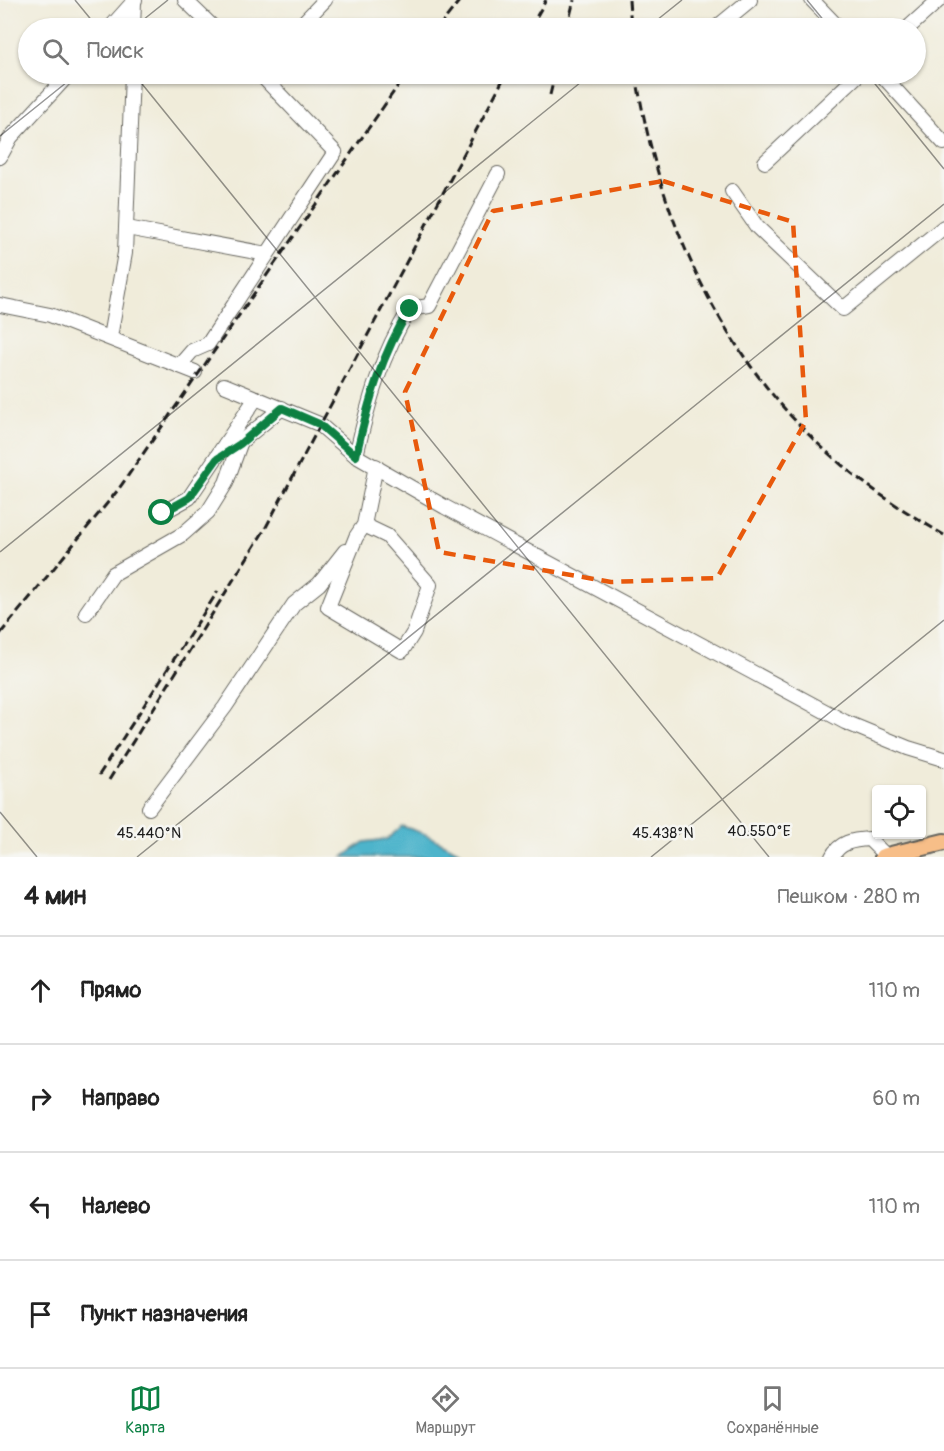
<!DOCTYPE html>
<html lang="ru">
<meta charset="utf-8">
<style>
:root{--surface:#fff;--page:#f6f6f6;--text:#222;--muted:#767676;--line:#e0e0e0;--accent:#0b8043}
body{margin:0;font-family:Pangolin,sans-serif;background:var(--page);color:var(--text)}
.controls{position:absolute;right:18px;bottom:18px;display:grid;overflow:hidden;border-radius:6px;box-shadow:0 2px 4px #0004}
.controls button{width:54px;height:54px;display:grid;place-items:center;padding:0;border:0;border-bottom:2px solid var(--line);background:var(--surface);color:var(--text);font:30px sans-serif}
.stop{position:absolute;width:18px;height:18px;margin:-14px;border:4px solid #0b8043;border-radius:50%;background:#fff}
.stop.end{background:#0b8043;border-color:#fff;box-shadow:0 2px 6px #0008}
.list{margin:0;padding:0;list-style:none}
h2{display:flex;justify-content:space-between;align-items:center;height:78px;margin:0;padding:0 24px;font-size:26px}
h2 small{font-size:20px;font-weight:400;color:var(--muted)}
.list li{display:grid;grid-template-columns:39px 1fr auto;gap:18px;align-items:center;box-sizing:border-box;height:108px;padding:0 24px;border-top:2px solid var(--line)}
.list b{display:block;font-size:22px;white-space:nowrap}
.list em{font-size:20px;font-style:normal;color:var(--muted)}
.icon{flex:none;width:33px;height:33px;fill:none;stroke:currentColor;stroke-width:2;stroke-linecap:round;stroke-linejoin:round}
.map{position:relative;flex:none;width:944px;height:857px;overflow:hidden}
.search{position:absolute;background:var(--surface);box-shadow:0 2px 4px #0004;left:18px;right:18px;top:18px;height:66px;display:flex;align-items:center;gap:15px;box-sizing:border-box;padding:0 21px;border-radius:33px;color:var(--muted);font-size:22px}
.sheet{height:510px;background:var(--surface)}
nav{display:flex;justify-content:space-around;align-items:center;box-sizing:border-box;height:84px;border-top:2px solid var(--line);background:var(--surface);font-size:16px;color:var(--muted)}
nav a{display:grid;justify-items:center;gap:3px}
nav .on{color:var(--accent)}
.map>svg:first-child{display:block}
.water{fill:#4db4cb;stroke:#346874;stroke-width:1.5}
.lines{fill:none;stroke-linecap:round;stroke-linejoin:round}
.minor-casing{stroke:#66655e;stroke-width:16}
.major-casing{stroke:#66655e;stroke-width:20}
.minor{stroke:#fff;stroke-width:14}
.major{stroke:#f7be88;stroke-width:16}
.rail{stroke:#1c1c1c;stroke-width:3;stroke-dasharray:9 4.5;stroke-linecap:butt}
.route{stroke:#0b8043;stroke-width:8}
.marked{fill:none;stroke:#e8590c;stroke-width:4.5;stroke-dasharray:12 8;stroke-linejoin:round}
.ticks{fill:none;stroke:#1c1c1c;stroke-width:1.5;stroke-opacity:0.45}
.ticks-label{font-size:15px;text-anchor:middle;fill:#1c1c1c;stroke:#f6f6f2;stroke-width:5;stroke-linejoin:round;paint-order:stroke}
</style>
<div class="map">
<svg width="944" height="857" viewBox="0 0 944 857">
<rect width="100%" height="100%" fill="#f6f6f2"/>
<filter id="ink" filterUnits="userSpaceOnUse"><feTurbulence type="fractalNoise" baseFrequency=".0167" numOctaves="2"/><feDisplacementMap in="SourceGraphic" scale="12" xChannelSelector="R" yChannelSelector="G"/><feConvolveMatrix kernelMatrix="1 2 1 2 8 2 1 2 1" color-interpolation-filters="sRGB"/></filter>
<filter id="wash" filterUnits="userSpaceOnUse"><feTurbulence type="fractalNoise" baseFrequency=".008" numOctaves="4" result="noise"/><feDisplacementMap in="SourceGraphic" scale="24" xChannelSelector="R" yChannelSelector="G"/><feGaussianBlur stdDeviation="1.35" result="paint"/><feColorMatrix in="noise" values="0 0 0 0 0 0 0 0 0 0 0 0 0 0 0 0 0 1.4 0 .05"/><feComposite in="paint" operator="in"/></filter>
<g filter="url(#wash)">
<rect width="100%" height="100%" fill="#f0ecda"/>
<!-- water -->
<path class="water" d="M 402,826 L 425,834 L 462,853 L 462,857 L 343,857 L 364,842 L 387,839 Z"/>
</g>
<g filter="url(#ink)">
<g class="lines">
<defs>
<g id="minor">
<path d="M 185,0 L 214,28"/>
<path d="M 812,0 L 839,28"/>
<path d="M 110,28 L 135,0"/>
<path d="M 133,28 L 134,2"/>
<path d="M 298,28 L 325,0"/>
<path d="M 716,28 L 750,0"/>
<path d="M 908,28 L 939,0"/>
<path d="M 881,74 L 944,143"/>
<path d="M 0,157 L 11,137 L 69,74"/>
<path d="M 765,162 L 859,74"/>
<path d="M 732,191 L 757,227 L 843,309 L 944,227"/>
<path d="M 127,228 L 267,254"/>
<path d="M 0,305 L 50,315 L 195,372"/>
<path d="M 110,337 L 125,253 L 132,74"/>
<path d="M 179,366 L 192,351 L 208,344 L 335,152 L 260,74"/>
<path d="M 224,385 L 319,424 L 356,456 L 445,507 L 845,722 L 908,748 L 944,759"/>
<path d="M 232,449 L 282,408"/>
<path d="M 356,456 C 368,403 381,355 410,309 L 429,306 L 498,174"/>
<path d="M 162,513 L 189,498 L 256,398"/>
<path d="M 364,525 L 387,536 L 430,585 L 414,632 L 402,651 L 328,607 L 356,537 L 364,525 L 376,466"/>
<path d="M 86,613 L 113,574 L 183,534 L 208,512 L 226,483 L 240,444"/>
<path d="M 149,808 L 225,707 L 294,604 L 319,584 L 345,551"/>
<path d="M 832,857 C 839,842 853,840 869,839 L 886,856"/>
</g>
<path id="major" d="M 883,857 L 944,842"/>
</defs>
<!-- minor casing -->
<use href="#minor" class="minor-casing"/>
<!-- major casing -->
<use href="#major" class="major-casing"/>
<!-- minor -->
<use href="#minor" class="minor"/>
<!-- major -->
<use href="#major" class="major"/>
<!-- rail -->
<g class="rail">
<path d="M 629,0 L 631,28"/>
<path d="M 438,28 L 460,0"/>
<path d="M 530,28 L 546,0"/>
<path d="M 567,28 L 574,0"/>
<path d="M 636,74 C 659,223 725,367 843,466 C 874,492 909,514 944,535"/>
<path d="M 550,95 L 555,74"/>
<path d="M 0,634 L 118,490 L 406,74"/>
<path d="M 99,775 L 218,591"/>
<path d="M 109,780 L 265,529 L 506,74"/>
</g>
</g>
</g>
<g class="lines" filter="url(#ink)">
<!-- route -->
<path class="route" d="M 162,513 L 189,498 L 217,459 L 240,444 L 282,408 L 319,424 L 356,456 C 368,403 381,355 410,309"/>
</g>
<!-- marked area -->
<path class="marked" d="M 663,181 L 793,222 L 806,421 L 717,578 L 611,582 L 439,552 L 405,392 L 493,211 Z"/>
<!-- ticks -->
<path class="ticks" d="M 75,0 L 98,28M 807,0 L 830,28M 133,28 L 168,0M 647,28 L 682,0M 134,74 L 769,857M 867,74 L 944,169M 0,136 L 77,74M 0,552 L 591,74M 0,812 L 37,857M 137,857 L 944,204M 651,857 L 944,620"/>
<g class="ticks-label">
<text x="759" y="836">40.550°E</text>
<text x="149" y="838">45.440°N</text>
<text x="663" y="838">45.438°N</text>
</g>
</svg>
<div class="controls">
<button><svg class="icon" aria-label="locate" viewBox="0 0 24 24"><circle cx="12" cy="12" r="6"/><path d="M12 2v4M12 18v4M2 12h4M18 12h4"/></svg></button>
</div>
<div class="stop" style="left:162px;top:513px"></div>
<div class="stop end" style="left:410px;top:309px"></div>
<div class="search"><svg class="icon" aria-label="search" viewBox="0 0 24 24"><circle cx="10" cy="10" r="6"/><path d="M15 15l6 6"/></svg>Поиск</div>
</div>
<section class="sheet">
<h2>4 мин<small>Пешком · 280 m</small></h2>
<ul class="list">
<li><svg class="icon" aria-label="ahead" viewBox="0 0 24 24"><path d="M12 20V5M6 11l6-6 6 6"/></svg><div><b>Прямо</b></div><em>110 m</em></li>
<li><svg class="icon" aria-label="right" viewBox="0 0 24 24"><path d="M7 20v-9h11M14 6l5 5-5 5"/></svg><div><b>Направо</b></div><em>60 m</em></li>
<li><svg class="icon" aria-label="left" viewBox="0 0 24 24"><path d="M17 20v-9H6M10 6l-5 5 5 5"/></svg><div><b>Налево</b></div><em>110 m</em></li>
<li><svg class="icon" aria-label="arrive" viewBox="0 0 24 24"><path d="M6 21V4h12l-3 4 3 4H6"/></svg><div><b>Пункт назначения</b></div></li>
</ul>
</section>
<nav>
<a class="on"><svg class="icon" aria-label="map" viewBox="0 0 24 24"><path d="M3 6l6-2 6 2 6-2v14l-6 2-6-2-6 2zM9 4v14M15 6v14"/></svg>Карта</a>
<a><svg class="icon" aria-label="directions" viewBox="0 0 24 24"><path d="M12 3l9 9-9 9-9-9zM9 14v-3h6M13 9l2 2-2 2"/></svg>Маршрут</a>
<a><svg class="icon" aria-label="saved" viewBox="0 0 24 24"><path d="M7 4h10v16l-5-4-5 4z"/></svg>Сохранённые</a>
</nav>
